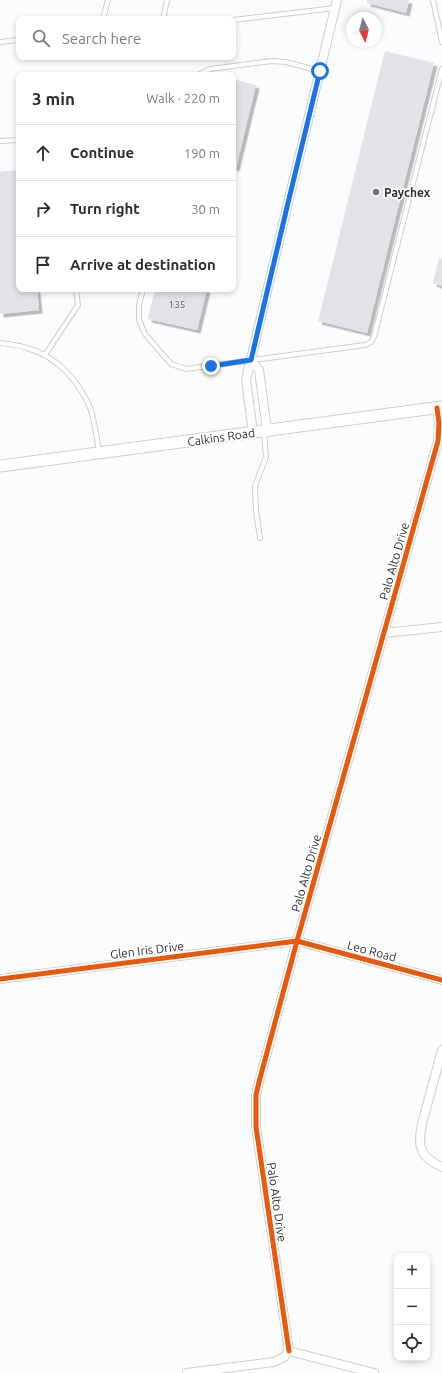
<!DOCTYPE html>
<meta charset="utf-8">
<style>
:root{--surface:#fff;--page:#f7f7f7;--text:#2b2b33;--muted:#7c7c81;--line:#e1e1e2}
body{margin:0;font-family:Ubuntu,sans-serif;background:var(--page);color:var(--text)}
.controls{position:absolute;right:12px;bottom:12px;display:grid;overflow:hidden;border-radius:8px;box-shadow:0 2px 6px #0003}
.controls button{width:36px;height:36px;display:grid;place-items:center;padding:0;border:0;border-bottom:1px solid var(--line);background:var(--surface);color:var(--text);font:20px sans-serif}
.compass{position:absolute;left:346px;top:12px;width:36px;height:36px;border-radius:50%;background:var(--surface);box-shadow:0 2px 6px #0003;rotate:174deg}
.stop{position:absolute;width:12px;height:12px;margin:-9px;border:3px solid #1a73e8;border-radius:50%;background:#fff}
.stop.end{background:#1a73e8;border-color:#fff;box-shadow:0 1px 4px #0008}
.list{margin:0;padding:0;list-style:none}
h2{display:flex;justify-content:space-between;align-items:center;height:52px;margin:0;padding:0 16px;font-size:17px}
h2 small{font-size:13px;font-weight:400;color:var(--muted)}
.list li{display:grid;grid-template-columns:26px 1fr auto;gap:12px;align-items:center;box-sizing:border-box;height:56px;padding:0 16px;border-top:1px solid var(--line)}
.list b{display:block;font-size:15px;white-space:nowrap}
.list em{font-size:13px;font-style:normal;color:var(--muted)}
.icon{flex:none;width:22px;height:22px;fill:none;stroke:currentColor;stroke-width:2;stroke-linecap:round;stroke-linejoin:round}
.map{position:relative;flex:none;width:442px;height:1373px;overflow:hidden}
.search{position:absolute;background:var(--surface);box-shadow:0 2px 6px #0003;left:16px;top:16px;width:220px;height:44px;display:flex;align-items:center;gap:10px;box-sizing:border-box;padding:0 14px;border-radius:8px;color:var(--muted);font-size:15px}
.panel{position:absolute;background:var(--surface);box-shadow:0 2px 6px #0003;left:16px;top:72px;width:220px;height:220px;border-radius:8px}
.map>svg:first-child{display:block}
.building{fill:#e1e3e6;filter:url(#shadow)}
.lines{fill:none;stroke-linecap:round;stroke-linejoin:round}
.service-casing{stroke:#cdced1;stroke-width:6}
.minor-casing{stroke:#cdced1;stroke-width:10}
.secondary-casing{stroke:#cdced1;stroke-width:13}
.service{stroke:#feffff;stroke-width:4}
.minor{stroke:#feffff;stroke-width:8}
.secondary{stroke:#feffff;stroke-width:11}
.cycleway-casing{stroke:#fff;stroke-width:8}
.cycleway{stroke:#e8590c;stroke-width:5}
.route{stroke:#1a73e8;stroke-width:5}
.poi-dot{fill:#75777b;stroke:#fff;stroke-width:1.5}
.labels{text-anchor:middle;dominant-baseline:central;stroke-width:3.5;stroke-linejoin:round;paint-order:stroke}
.number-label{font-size:10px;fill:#5d5f64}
.poi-label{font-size:12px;font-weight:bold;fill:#2d2f35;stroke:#fff;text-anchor:start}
.street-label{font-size:12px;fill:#2d2f35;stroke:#fff}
</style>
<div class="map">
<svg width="442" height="1373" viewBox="0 0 442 1373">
<defs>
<filter id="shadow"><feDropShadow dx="3.5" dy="3.5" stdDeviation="0" flood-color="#0004"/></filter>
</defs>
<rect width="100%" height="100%" fill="#fbfcfd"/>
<!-- building -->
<g class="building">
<path d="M 367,0 L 409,0 L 406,13 L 367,3 Z"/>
<path d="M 385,51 L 434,63 L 367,333 L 318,321 Z"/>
<path d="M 233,79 L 256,85 L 236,168 L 233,167 Z"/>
<path d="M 19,170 L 19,289 L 37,289 L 39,310 L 0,314 L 0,172 Z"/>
<path d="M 439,258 L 442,259 L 442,286 L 433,283 Z"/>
<path d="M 155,289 L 207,289 L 197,330 L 148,319 Z"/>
</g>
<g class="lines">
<defs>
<g id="service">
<path d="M 433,0 L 442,42"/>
<path d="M 103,19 L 108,0"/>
<path d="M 163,19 L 167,0"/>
<path d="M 233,20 L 335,8"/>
<path d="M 0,42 L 19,40"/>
<path d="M 198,75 L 210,69 L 272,61 L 286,62 L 320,71"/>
<path d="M 0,141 L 19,140"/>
<path d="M 143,289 L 139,305 L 139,320 L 145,334 L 171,364 L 186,369 L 365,345 L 371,342 L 374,337 L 442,69"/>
<path d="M 0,343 C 9,344 19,345 27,348 C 57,356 80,382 91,410 C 95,424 97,439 99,453"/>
<path d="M 45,355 L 78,305 L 76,289"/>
<path d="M 260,538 L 256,511 L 255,486 L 266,457 L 264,431"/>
</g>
<g id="minor">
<path d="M 251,360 L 259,370 L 267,430"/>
<path d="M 253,432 L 246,380 L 288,203 L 337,0"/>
<path d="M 384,633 L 442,627"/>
<path d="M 0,979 L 297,941 L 442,980"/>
<path d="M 442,1050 L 422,1124 C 417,1147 420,1157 442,1167"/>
<path d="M 289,1351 L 256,1127 L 256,1095 L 259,1082 L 297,941 L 438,441 L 439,423 L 437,408"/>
<path d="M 187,1373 L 274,1362 L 284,1357 L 289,1351 L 374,1373"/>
</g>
<path id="secondary" d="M 0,466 L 442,407"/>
</defs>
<!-- service casing -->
<use href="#service" class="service-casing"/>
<!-- minor casing -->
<use href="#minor" class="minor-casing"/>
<!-- secondary casing -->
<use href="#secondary" class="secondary-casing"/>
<!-- service -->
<use href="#service" class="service"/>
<!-- minor -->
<use href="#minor" class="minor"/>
<!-- secondary -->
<use href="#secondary" class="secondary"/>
<defs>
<g id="cycleway">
<path d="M 0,979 L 297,941 L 442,980"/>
<path d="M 289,1351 L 256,1127 L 256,1095 L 259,1082 L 297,941 L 438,441 L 439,423 L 437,408"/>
</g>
</defs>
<!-- cycleway casing -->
<use href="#cycleway" class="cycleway-casing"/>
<!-- cycleway -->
<use href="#cycleway" class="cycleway"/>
</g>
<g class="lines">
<!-- route -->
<path class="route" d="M 211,366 L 251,360 L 288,203 L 320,71"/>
</g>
<!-- markers -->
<circle class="poi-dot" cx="376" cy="192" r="4"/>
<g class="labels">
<!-- number labels -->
<g class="number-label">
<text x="177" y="304">135</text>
</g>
<!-- poi labels -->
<g class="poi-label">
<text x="384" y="192">Paychex</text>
</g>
<!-- street labels -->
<g class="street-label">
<text transform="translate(221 437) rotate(-8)">Calkins Road</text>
<text transform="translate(394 561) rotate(-74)">Palo Alto Drive</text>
<text transform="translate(306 873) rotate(-74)">Palo Alto Drive</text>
<text transform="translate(147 950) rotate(-7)">Glen Iris Drive</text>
<text transform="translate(372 951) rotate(15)">Leo Road</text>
<text transform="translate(277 1202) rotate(82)">Palo Alto Drive</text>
</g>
</g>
</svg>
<div class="controls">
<button>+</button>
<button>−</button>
<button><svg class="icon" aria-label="locate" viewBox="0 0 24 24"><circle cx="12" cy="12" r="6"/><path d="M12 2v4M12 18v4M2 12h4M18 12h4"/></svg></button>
</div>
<svg class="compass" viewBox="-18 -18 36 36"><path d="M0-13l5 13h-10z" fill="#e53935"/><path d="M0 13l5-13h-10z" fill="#7c7c81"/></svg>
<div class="stop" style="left:320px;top:71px"></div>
<div class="stop end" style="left:211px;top:366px"></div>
<div class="search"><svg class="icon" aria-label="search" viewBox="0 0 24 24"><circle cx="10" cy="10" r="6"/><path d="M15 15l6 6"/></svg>Search here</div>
<section class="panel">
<h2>3 min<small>Walk · 220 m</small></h2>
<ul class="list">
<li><svg class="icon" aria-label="ahead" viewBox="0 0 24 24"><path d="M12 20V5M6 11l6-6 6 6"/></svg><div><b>Continue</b></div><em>190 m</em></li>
<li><svg class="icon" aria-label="right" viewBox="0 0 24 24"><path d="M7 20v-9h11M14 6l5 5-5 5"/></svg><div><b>Turn right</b></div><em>30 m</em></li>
<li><svg class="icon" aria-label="arrive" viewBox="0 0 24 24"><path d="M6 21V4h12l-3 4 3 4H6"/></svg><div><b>Arrive at destination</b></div></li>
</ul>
</section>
</div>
